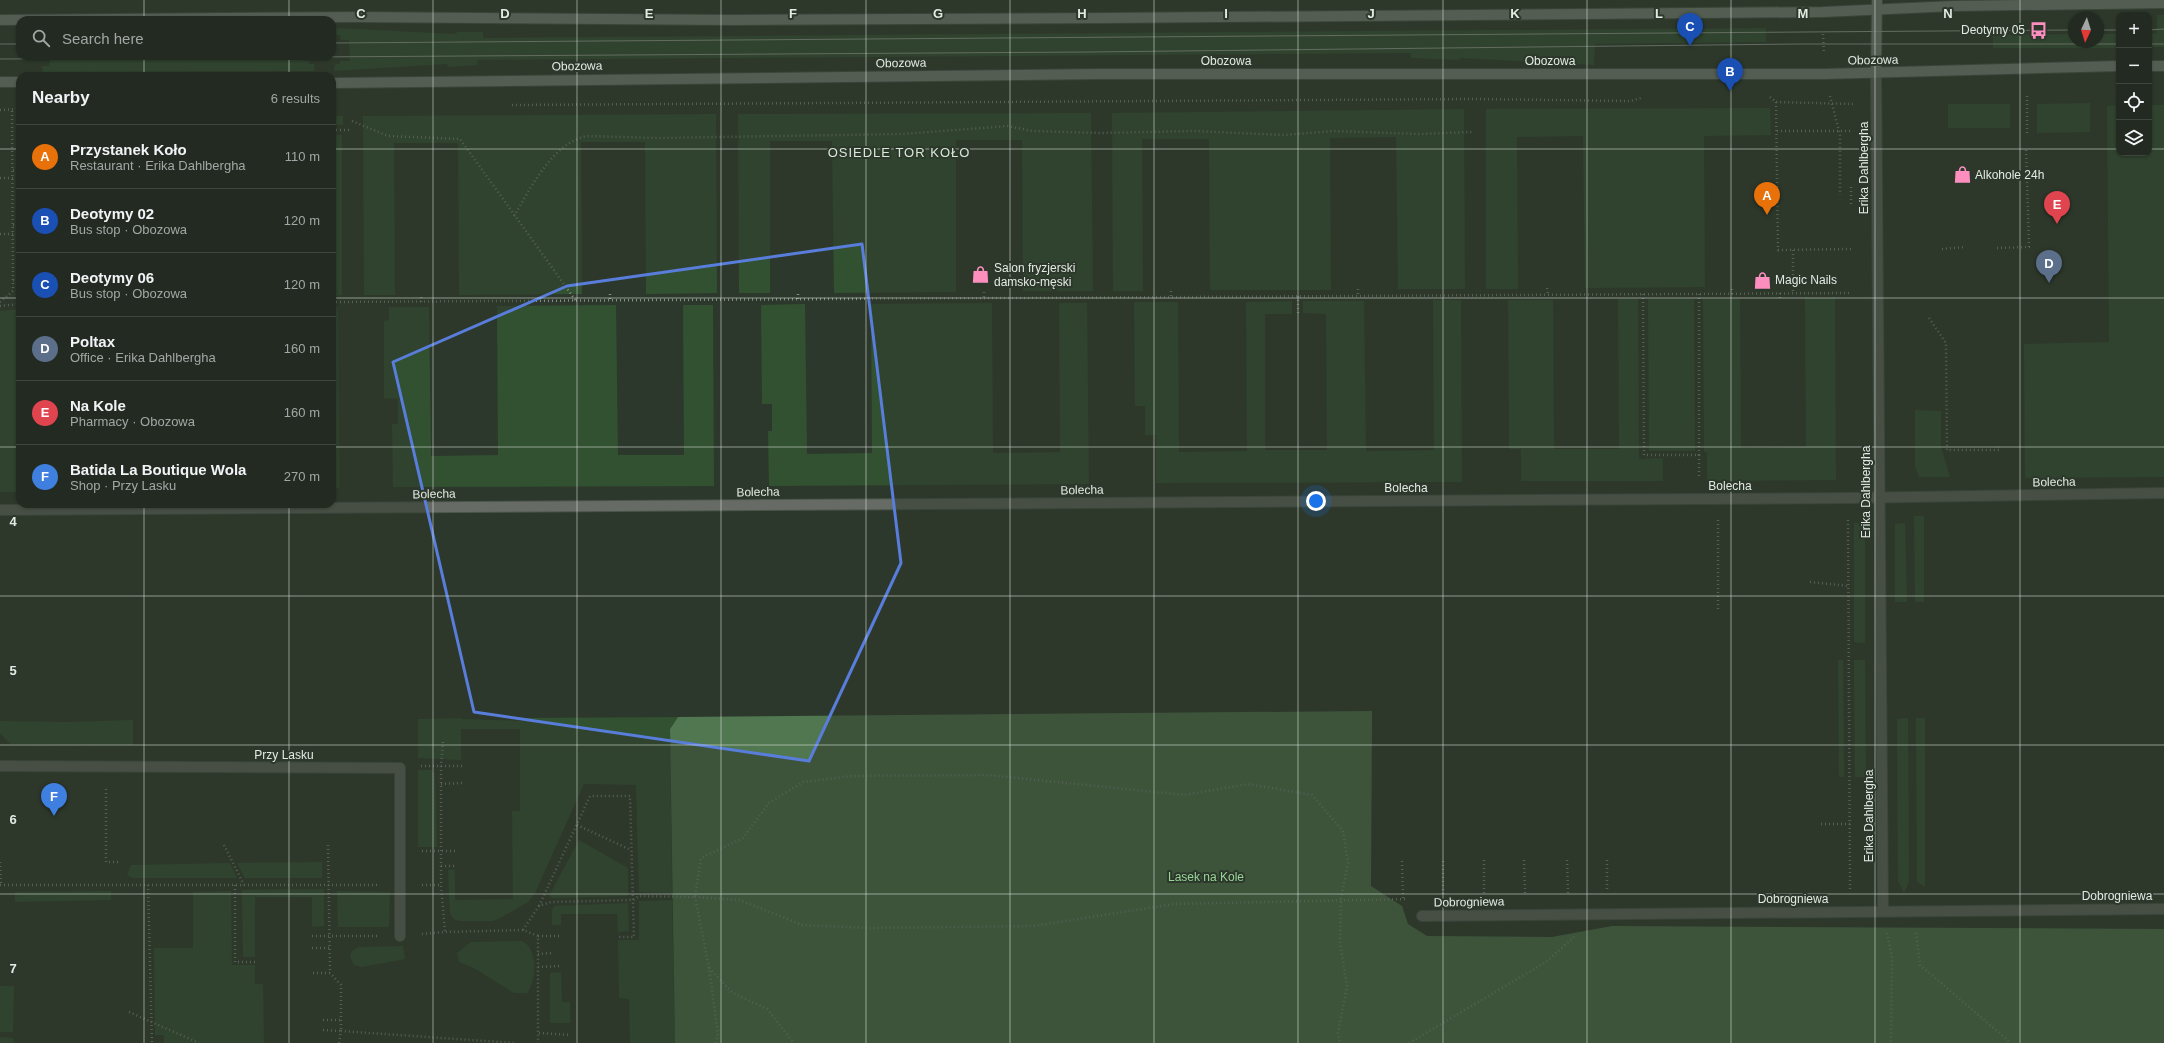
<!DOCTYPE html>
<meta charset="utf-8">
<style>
:root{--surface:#222a21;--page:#2a322a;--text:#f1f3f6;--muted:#a2a7a5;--line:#3f463f;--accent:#d93025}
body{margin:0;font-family:Arial,sans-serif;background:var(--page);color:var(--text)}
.controls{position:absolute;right:12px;top:12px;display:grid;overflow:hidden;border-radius:8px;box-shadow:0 1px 3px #0004}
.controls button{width:36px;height:36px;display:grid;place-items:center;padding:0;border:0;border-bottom:1px solid var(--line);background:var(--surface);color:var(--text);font:20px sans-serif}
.compass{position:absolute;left:2068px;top:12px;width:36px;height:36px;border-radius:50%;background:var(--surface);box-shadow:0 1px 3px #0004;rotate:184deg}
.you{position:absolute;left:1316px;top:501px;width:14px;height:14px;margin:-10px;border:3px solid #fff;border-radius:50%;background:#1a73e8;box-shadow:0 0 0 6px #1a73e833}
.badge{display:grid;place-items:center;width:26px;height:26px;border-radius:50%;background:var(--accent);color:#fff;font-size:13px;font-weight:700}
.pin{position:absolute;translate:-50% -33px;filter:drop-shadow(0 1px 2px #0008)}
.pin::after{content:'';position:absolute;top:21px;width:14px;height:12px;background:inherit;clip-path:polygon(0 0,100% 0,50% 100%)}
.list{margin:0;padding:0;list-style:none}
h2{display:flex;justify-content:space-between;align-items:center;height:52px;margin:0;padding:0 16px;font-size:17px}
h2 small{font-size:13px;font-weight:400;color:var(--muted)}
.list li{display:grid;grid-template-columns:26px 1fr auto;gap:12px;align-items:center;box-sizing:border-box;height:64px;padding:0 16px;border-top:1px solid var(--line)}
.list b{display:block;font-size:15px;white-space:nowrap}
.list p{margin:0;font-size:13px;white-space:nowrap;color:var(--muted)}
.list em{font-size:13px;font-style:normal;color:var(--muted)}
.icon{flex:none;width:22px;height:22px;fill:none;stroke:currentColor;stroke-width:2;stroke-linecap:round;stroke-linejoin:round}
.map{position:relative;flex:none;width:2164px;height:1043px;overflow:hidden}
.search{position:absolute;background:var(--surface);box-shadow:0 1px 3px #0004;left:16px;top:16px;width:320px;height:44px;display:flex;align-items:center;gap:10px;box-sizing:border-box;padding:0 14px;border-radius:12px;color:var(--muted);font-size:15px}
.panel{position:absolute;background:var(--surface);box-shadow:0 1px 3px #0004;left:16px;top:72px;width:320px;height:436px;border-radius:12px}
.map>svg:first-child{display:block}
.green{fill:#325131}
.forest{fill:#50774f}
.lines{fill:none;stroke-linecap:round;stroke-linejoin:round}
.street-casing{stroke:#4a5449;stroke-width:12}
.secondary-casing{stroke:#4a5449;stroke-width:12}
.path{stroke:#858e84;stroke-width:2.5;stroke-dasharray:1 3;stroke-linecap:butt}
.street{stroke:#666b65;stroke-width:10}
.secondary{stroke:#818a80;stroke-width:10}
.tram{stroke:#a3aca2;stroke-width:1}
.marked{fill:none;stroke:#587ddb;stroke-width:3;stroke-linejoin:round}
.grid{fill:none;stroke:#e3eae2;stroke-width:1;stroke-opacity:0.55}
.labels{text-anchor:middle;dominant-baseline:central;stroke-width:4;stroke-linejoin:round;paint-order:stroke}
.poi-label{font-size:12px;fill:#e3eae2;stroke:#2d382c;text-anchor:start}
.street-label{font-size:12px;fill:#e3eae2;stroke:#2d382c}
.park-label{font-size:12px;fill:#98d496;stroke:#2d382c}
.neighbourhood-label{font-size:13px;letter-spacing:1px;fill:#d8e7d7;stroke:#2d382c}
.grid-label{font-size:13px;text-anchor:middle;font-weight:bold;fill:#e3eae2;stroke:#2d382c;stroke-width:4;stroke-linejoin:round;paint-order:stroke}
</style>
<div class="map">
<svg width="2164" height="1043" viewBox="0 0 2164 1043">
<rect width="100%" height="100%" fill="#2d382c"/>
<!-- green -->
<g class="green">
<path d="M 2157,15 L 2164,15 L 2164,47 L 2149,47 L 2149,34 L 2157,33 Z"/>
<path d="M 335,28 L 456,34 L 457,32 L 483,32 L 483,38 L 1766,28 L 1766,42 L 1595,44 L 1594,65 L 1460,58 L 1459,60 L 1411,58 L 1411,53 L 478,60 L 477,65 L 448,67 L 447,64 L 334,71 L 335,64 L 340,64 L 340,61 L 350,61 L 349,40 L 341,40 L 340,35 L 335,35 Z"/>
<path d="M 2074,34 L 2074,42 L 2098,42 L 2098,34 L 2119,34 L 2119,48 L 1993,48 L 1993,35 Z"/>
<path d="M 51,56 L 300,56 L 300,60 L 309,61 L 309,64 L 314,64 L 314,71 L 43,72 L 42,66 L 49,66 Z"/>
<path d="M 2090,103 L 2090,132 L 2037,133 L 2037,104 Z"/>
<rect x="1948" y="104" width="62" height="24"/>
<path d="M 2119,105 L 2119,153 L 2149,153 L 2149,105 L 2164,105 L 2164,477 L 2025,478 L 2024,344 L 2109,342 L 2107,106 Z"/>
<path d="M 1770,108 L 1771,135 L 1704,136 L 1705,287 L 1585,288 L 1583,136 L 1517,137 L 1518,289 L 1486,289 L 1486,109 Z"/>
<path d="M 1464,109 L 1465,289 L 1398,289 L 1396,137 L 1330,138 L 1331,290 L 1210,290 L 1209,139 L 1142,139 L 1143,291 L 1113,291 L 1112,113 Z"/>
<path d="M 1091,113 L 1093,291 L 1023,291 L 1022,140 L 956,140 L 956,292 L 834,293 L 832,141 L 770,141 L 770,293 L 739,293 L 738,114 Z"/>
<path d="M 716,114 L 717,293 L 646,294 L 645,142 L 581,142 L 582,294 L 459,295 L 458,143 L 394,143 L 395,295 L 364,295 L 363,116 Z"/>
<rect x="332" y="116" width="11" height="9"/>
<path d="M 332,135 L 342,135 L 342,295 L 332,296 Z"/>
<path d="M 1805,298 L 1835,298 L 1836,480 L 1707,481 L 1707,453 L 1704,452 L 1703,299 L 1740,299 L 1741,448 L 1806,447 Z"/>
<path d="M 1618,299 L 1638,299 L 1639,459 L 1663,458 L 1663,481 L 1521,481 L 1521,449 L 1509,449 L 1508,300 L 1553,300 L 1554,449 L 1619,449 Z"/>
<path d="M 1648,299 L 1694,299 L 1695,451 L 1649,451 Z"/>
<path d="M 1433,300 L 1461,300 L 1462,482 L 1156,483 L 1156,435 L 1145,435 L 1145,406 L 1135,406 L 1134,302 L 1178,302 L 1179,452 L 1247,451 L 1246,302 L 1292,301 L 1292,314 L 1265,314 L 1265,450 L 1327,450 L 1326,314 L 1303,313 L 1303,301 L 1364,301 L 1366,451 L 1434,450 Z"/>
<path d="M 992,303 L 993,453 L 1060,452 L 1059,303 L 1087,303 L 1089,484 L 769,486 L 768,431 L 772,431 L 772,404 L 762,404 L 761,305 L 805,304 L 807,454 L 872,453 L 871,304 Z"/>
<path d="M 616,305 L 618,455 L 684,455 L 683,305 L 713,305 L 714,486 L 393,487 L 392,424 L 398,424 L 398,399 L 384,398 L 384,321 L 389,320 L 389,307 L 429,307 L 431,456 L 498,455 L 497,306 Z"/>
<path d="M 332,307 L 338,307 L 339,488 L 332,488 Z"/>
<path d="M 20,309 L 20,492 L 0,492 L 0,311 Z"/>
<path d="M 1915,410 L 1941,411 L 1941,447 L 1950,477 L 1919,477 L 1915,467 Z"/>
<path d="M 1914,516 L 1924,516 L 1924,602 L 1915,602 Z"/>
<path d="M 1854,523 L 1865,523 L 1865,643 L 1854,642 Z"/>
<path d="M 1905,523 L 1907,602 L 1895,602 L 1895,524 Z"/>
<path d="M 1838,660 L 1843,660 L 1844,777 L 1839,777 Z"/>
<path d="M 1854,660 L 1865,660 L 1866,777 L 1855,777 Z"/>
<path d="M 678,717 L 670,729 L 672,893 L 639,892 L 636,785 L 584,784 L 535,893 L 528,902 L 500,918 L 493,921 L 460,921 L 454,919 L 450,914 L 448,870 L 455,870 L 455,900 L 513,899 L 512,811 L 520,811 L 520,729 L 461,729 L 461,760 L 418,758 L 418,719 L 461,718 L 461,719 L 524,721 L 525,718 Z"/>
<path d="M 1908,718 L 1909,881 L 1904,893 L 1898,881 L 1897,719 Z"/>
<path d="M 1916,718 L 1925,718 L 1925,887 L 1917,882 Z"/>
<path d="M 133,720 L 133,745 L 10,744 L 0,733 L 0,721 L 68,722 Z"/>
<path d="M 418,770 L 431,770 L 435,774 L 437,847 L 418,847 Z"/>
<path d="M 579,840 L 628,868 L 628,896 L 553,898 L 549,896 Z"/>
<path d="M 322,862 L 322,878 L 245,878 L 237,863 Z"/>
<path d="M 230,863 L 237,878 L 132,878 L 127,875 L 131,865 Z"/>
<path d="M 324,889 L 324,926 L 312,927 L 312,897 L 255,897 L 255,957 L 243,957 L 242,890 Z"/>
<path d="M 111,891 L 111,900 L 15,902 L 15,892 Z"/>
<path d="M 231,891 L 232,965 L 255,965 L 255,984 L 263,984 L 264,1043 L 164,1043 L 164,1035 L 155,1035 L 154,948 L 193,948 L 193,892 Z"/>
<path d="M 337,891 L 390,892 L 389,927 L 338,927 Z"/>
<path d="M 672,900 L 675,1043 L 630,1043 L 629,999 L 619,998 L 618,940 L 639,940 L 639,901 Z"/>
<path d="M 628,903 L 629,931 L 618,932 L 617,914 L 561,914 L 561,925 L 552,925 L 552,910 L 554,906 Z"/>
<path d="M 522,941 C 538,948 537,980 527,993 L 514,993 L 474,968 L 459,962 L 457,953 L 471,942 Z"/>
<path d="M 403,946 L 405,959 L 362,967 L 354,965 L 350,957 L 352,951 L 358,947 Z"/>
<path d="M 561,972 L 562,1002 L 570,1002 L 570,1023 L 550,1023 L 550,973 Z"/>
<path d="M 0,986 L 14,986 L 13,1032 L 0,1032 Z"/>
<path d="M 0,1037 L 13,1038 L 14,1043 L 0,1043 Z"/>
</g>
<!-- forest -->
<path class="forest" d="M 1372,711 L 1371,886 L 1402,906 L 1408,924 L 1427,936 L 1552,937 L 1612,926 L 2164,929 L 2164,1043 L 675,1043 L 670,729 L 678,717 Z"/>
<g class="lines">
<defs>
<g id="street">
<path d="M 1876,73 L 1883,911"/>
<path d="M 0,510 L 1848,498 L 2164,493"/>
<path d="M 0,766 L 400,768 L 400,936"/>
<path d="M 1422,916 L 2164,909"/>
</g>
<g id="secondary">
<path d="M 0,20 L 357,17 L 733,20 L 1108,18 L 1823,12 L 1954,6 L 2164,3"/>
<path d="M 2149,66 L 2164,66"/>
<path d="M 1876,73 L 1877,0"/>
<path d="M 0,82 L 20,82"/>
<path d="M 332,83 L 1100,74 L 1824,74 L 2119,66"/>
</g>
</defs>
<!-- street casing -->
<use href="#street" class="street-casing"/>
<!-- secondary casing -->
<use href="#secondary" class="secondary-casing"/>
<!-- path -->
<g class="path">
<path d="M 1823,34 L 1824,53"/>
<path d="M 1830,96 L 1840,135 L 1840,195"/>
<path d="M 1770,97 L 1776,102 L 1853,104"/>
<path d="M 1776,102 L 1778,250 L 1851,249"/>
<path d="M 512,105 L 1472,99 L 1630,101 L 1641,98"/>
<path d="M 0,110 L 20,109"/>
<path d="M 352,121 L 388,136 L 460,139 L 576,301"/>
<path d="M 332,130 L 352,130"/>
<path d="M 1777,131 L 1850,131"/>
<path d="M 2027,133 L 2027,93"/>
<path d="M 13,170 L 20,171"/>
<path d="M 0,178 L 13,178"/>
<path d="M 1851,187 L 1851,204"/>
<path d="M 514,216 C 531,188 552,143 587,136 L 657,138 L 903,134 L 1008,126 L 1032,131 L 1100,133 L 1193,131 L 1283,135 L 1334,131 L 1420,134 L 1472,132"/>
<path d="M 13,225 L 20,226"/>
<path d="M 0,234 L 13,234"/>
<path d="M 1997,248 L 2029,247 L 2026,147"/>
<path d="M 1942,249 L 1966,247"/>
<path d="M 1793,250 L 1793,293"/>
<path d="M 13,280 L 20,280"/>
<path d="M 1547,288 L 1548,294"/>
<path d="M 1358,289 L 1358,296"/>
<path d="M 1171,291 L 1171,297"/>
<path d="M 984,292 L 984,298"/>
<path d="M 610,294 L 610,301"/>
<path d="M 1643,294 L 1644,455 L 1699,455 L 1699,294"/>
<path d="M 1732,294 L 1732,287"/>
<path d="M 1298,296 L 1298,314"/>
<path d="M 1780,298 L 1780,293"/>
<path d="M 798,299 L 798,293"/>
<path d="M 0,302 L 13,291 L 12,109"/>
<path d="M 332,302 L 1852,293"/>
<path d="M 421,302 L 421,295"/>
<path d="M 0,306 L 20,304"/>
<path d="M 1929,318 L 1946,343 L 1947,450 L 1999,450 L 1998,447"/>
<path d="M 1699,476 L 1699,455"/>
<path d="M 1718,520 L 1718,612"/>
<path d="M 1848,520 L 1850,889"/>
<path d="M 1810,582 L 1848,586"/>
<path d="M 443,742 L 441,766 L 462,766"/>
<path d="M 421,766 L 441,766 L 441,885 L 445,932"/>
<path d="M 441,784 L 462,783"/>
<path d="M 106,789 L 106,862 L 120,862"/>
<path d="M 1821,824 L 1850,824"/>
<path d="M 577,825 L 631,850"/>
<path d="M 224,845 L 244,885"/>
<path d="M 422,851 L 455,851"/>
<path d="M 1484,860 L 1484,894"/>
<path d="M 1524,860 L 1525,894"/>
<path d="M 1567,860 L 1568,893"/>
<path d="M 1607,860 L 1607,892"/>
<path d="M 1402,861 L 1403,899"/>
<path d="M 0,862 L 1,885"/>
<path d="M 441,866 L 455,866"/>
<path d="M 0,885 L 377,885"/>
<path d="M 148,885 L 152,1043"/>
<path d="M 235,885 L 235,962 L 255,962"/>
<path d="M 422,885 L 441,885"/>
<path d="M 1443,894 L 1443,861"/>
<path d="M 539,906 L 590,796 L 630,796 L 634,937 L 618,937"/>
<path d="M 523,930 L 539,906 L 551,902 L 633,900 L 639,896 L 695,897 L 701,858 L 743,838 L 769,803 L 803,782 L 852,776 L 988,775 L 1184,795 L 1248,784 L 1312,795 L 1343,831 L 1348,863 L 1341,899 L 1340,943 L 1347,986 L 1338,1033 L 1340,1043"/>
<path d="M 1887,933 L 1892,957 L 1891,1043"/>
<path d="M 1916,933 L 1920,965 L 2011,1043"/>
<path d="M 422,934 L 445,932 L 523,930 L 538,936 L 538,1043"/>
<path d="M 312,936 L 378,936"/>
<path d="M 538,936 L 561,936"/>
<path d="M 312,948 L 330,948"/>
<path d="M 538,954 L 552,953"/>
<path d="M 538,967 L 561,966"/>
<path d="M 709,968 L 733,993 L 767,1009 L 794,1043"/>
<path d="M 313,973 L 330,973 L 328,844"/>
<path d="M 129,1012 L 199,1043"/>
<path d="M 323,1020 L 341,1020"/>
<path d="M 323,1030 L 341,1031 L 341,985 L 330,973"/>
<path d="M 539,1033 L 570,1035"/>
<path d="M 339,1043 L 341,1031 L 514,1043"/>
<path d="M 716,1043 L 718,1034 L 709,968 L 695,897 L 740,900 L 802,925 L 869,928 L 1034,926 L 1174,904 L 1407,899"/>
<path d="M 1409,1043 L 1546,962 L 1574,937"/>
</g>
<!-- street -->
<use href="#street" class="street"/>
<!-- secondary -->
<use href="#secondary" class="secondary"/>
<!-- tram -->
<g class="tram">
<path d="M 2098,30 L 2119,30"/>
<path d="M 2149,30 L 2164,29"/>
<path d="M 332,43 L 2074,30"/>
<path d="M 0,44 L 20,44"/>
<path d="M 2149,44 L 2164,44"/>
<path d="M 0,59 L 1089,52 L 1799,44 L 2119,44"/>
</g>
</g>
<!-- marked area -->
<path d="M0 0H2164V1043H0ZM 862,244 L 901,563 L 809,761 L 474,712 L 393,362 L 567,286 Z" fill="#2d382c" fill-opacity=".55" fill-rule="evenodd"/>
<path class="marked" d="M 862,244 L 901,563 L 809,761 L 474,712 L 393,362 L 567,286 Z"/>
<!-- grid -->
<path class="grid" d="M 144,0 L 144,20M 289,0 L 289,20M 433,0 L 433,1043M 577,0 L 577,1043M 721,0 L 721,1043M 866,0 L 866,1043M 1010,0 L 1010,1043M 1154,0 L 1154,1043M 1298,0 L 1298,1043M 1443,0 L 1443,1043M 1587,0 L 1587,1043M 1731,0 L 1731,1043M 1875,0 L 1875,1043M 2020,0 L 2020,1043M 144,56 L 144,76M 289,56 L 289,76M 0,149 L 20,149M 332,149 L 2119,149M 2149,149 L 2164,149M 0,298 L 20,298M 332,298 L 2164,298M 0,447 L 20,447M 332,447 L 2164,447M 144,504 L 144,1043M 289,504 L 289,1043M 0,596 L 2164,596M 0,745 L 2164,745M 0,894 L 2164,894"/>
<!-- icons -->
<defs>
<symbol id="bus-bare" viewBox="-9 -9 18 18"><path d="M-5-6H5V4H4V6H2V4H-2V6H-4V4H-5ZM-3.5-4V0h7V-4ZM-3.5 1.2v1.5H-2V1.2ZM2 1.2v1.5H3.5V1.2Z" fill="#fd8ebe" stroke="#2d382c" stroke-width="2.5" paint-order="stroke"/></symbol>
<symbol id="shop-bare" viewBox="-9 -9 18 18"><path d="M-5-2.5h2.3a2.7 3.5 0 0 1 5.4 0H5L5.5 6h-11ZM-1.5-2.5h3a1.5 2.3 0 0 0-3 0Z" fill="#fd8ebe" stroke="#2d382c" stroke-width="2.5" paint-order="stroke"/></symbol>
</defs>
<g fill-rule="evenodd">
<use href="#bus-bare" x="2026" y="18" width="25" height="25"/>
<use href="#shop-bare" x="1950" y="162" width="25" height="25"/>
<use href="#shop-bare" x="968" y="262" width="25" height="25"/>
<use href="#shop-bare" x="1750" y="268" width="25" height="25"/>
</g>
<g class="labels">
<!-- poi labels -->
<g class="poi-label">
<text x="2025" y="30" text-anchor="end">Deotymy 05</text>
<text x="1975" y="175">Alkohole 24h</text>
<text x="994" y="268">Salon fryzjerski<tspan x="994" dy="14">damsko-męski</tspan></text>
<text x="1775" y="280">Magic Nails</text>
</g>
<!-- street labels -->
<g class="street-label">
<text transform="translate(1873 60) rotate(-1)">Obozowa</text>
<text x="1226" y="61">Obozowa</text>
<text x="1550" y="61">Obozowa</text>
<text transform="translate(901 63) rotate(-1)">Obozowa</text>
<text transform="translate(577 66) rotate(-1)">Obozowa</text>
<text transform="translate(1864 168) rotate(-90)">Erika Dahlbergha</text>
<text transform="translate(2054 482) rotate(-1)">Bolecha</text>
<text x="1730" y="486">Bolecha</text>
<text x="1406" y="488">Bolecha</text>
<text transform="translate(1082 490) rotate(-1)">Bolecha</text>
<text transform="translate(758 492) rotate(-1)">Bolecha</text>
<text transform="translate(1866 492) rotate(-90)">Erika Dahlbergha</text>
<text transform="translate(434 494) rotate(-1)">Bolecha</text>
<text x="284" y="755">Przy Lasku</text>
<text transform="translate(1869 816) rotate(-90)">Erika Dahlbergha</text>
<text x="2117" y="896">Dobrogniewa</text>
<text x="1793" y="899">Dobrogniewa</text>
<text transform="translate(1469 902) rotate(-1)">Dobrogniewa</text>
</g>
<!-- park labels -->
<g class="park-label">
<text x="1206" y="877">Lasek na Kole</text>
</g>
<!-- neighbourhood labels -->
<g class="neighbourhood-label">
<text x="899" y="152">OSIEDLE TOR KOŁO</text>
</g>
</g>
<g class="grid-label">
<text x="361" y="18">C</text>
<text x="505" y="18">D</text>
<text x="649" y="18">E</text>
<text x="793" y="18">F</text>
<text x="938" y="18">G</text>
<text x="1082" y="18">H</text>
<text x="1226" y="18">I</text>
<text x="1371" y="18">J</text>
<text x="1515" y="18">K</text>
<text x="1659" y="18">L</text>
<text x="1803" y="18">M</text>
<text x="1948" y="18">N</text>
<text x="13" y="526">4</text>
<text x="13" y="675">5</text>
<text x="13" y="824">6</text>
<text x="13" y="973">7</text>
</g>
</svg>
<div class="controls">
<button>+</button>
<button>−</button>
<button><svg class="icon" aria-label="locate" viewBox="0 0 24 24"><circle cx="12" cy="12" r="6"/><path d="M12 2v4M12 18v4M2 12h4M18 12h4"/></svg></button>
<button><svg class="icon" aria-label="layers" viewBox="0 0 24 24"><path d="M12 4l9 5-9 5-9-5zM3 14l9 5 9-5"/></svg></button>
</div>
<svg class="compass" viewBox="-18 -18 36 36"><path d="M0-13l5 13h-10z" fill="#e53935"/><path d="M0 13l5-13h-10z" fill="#a2a7a5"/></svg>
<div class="you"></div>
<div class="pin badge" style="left:1767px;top:215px;background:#e8710a">A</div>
<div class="pin badge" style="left:1730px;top:91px;background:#1a4fb4">B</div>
<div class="pin badge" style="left:1690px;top:46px;background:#1a4fb4">C</div>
<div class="pin badge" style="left:2049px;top:283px;background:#5c6f8a">D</div>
<div class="pin badge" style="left:2057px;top:224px;background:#e0444e">E</div>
<div class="pin badge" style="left:54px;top:816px;background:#3f7fe0">F</div>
<div class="search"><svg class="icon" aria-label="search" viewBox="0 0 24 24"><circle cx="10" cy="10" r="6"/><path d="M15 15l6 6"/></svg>Search here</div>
<section class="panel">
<h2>Nearby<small>6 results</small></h2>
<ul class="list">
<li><span class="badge" style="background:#e8710a">A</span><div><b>Przystanek Koło</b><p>Restaurant · Erika Dahlbergha</p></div><em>110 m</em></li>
<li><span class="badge" style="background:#1a4fb4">B</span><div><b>Deotymy 02</b><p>Bus stop · Obozowa</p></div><em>120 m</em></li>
<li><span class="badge" style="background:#1a4fb4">C</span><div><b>Deotymy 06</b><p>Bus stop · Obozowa</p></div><em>120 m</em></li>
<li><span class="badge" style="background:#5c6f8a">D</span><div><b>Poltax</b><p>Office · Erika Dahlbergha</p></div><em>160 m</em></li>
<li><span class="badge" style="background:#e0444e">E</span><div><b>Na Kole</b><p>Pharmacy · Obozowa</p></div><em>160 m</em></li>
<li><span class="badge" style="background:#3f7fe0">F</span><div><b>Batida La Boutique Wola</b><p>Shop · Przy Lasku</p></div><em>270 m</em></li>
</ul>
</section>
</div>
